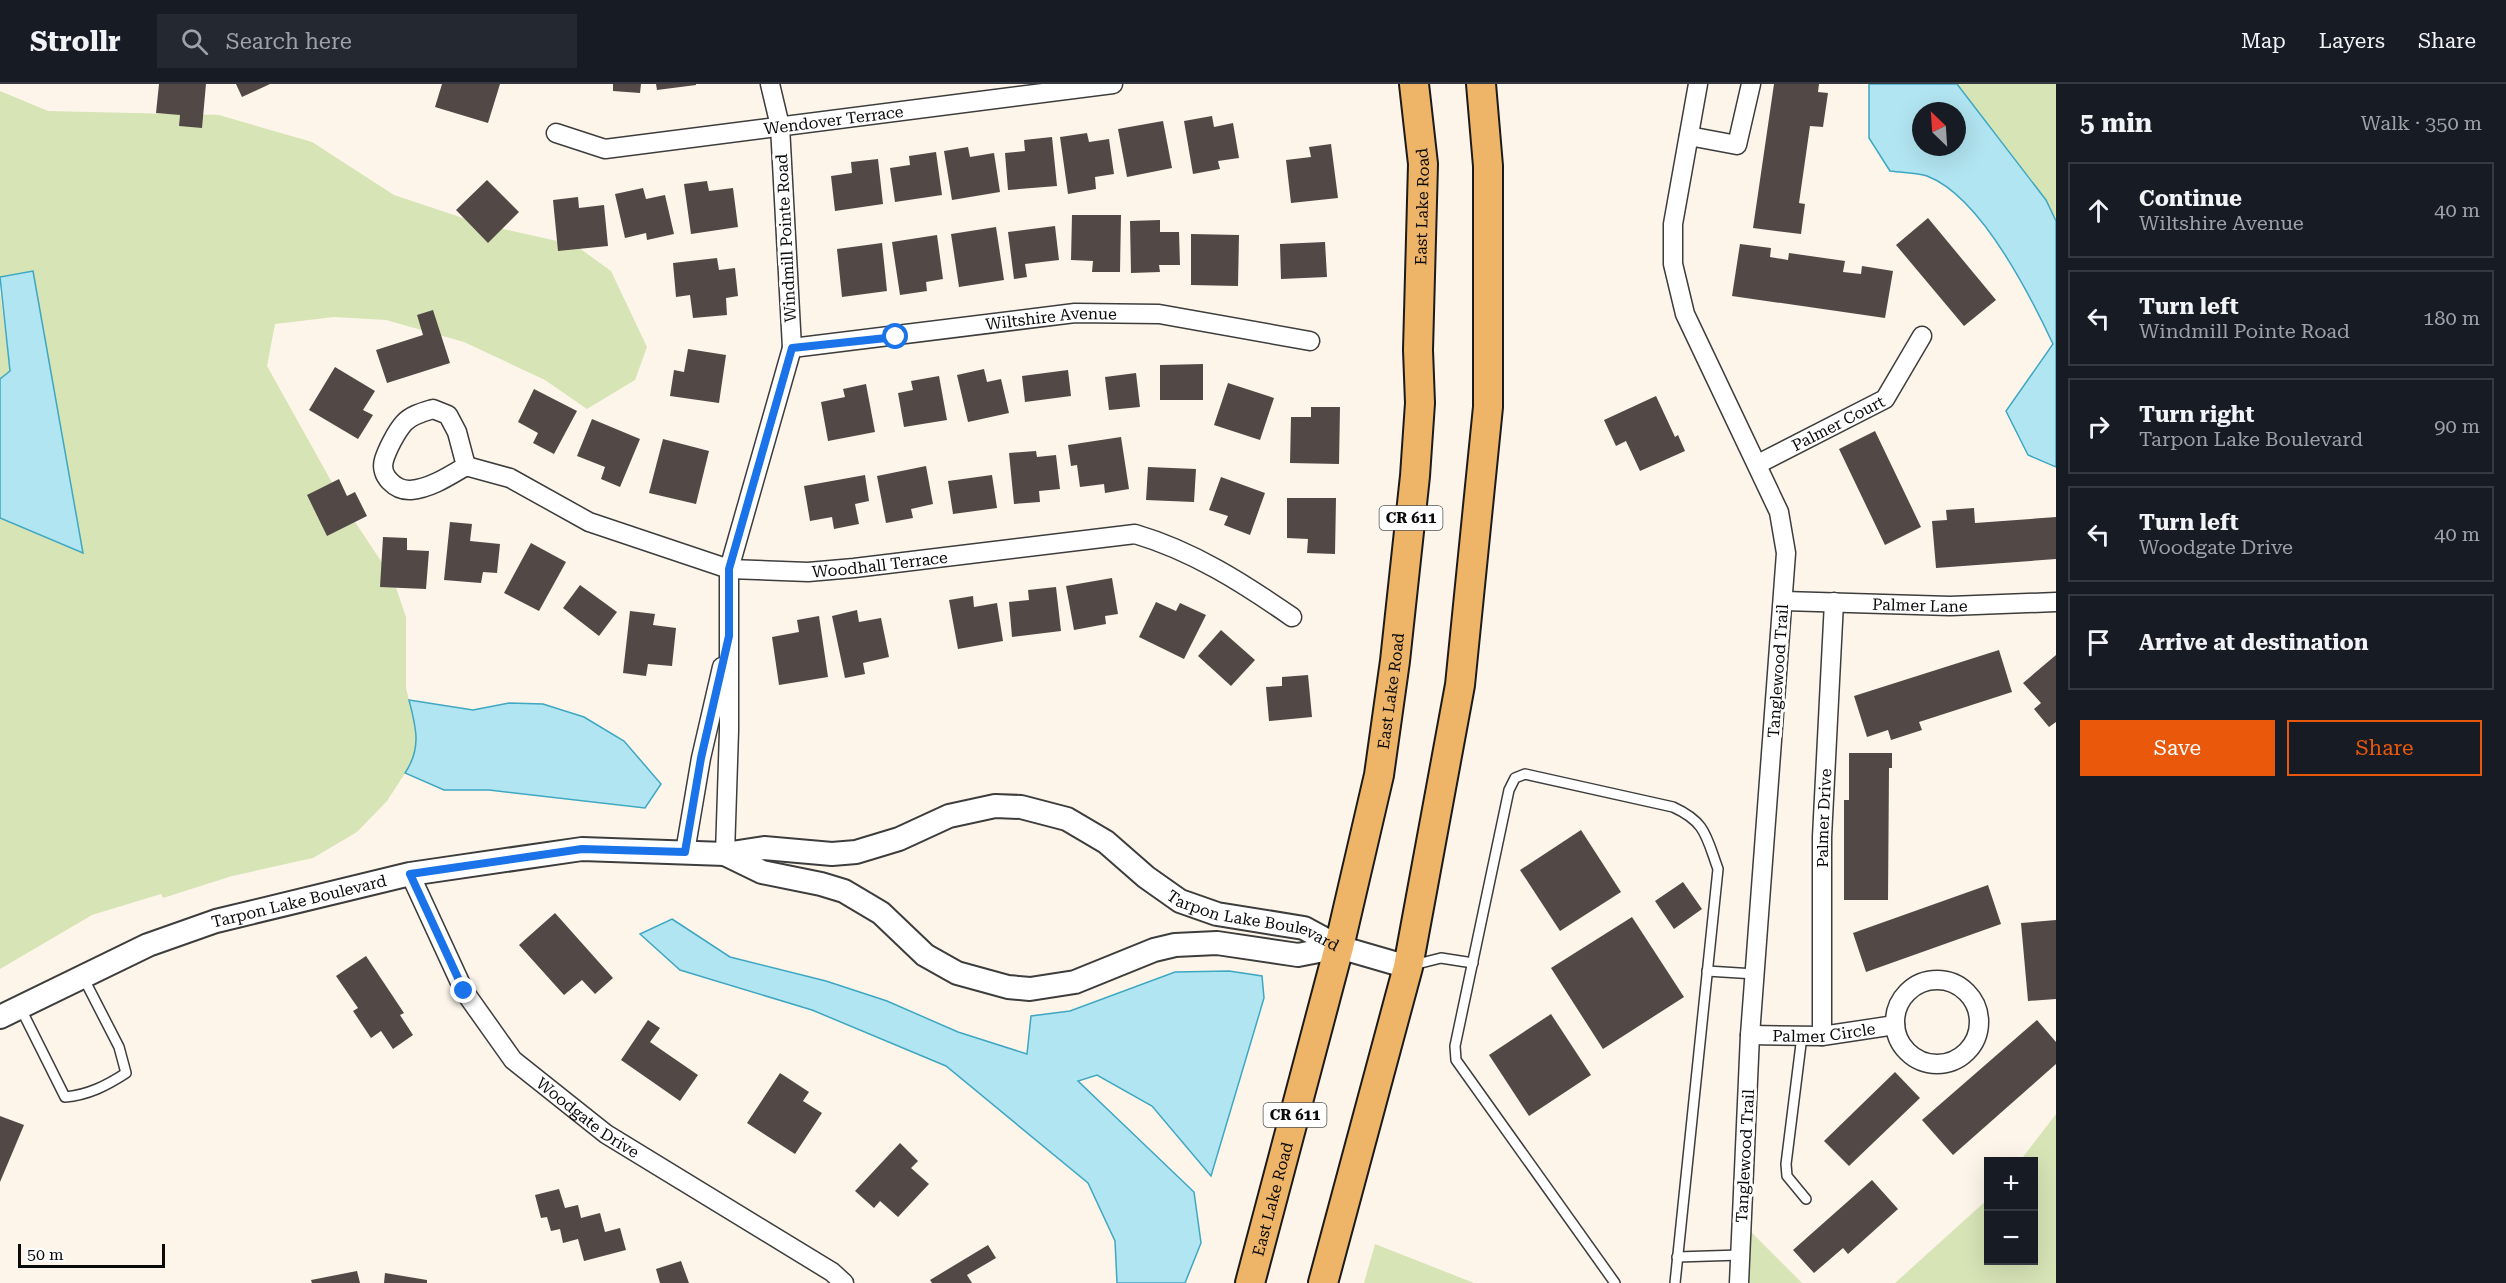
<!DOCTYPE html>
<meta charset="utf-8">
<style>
:root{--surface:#171b24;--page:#242831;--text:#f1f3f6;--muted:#9ea1a6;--line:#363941;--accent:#ea580c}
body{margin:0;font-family:"Roboto Serif",serif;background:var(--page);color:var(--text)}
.controls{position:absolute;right:18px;bottom:18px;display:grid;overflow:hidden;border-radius:0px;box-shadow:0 6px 24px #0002}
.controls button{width:54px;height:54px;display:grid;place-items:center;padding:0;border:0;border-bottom:2px solid var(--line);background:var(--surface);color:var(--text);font:30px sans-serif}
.compass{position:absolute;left:1912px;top:18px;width:54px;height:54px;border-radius:50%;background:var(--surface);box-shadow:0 6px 24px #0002;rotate:335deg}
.scale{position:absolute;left:18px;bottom:15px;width:147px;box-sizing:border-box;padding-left:6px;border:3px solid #0a0a0a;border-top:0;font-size:16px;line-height:21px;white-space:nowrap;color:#0a0a0a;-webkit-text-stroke:4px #fff;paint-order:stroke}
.stop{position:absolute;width:18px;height:18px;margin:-14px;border:4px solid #1a73e8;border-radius:50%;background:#fff}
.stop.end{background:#1a73e8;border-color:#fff;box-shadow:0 2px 6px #0008}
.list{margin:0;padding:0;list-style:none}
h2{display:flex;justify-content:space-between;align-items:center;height:78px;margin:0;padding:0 24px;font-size:26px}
h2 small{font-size:20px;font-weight:400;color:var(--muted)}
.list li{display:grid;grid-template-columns:39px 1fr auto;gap:18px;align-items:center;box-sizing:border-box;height:96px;margin:0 12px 12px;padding:0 12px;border:2px solid var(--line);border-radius:0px}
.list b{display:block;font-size:22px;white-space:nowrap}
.list p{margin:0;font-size:20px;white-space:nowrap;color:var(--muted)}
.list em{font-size:20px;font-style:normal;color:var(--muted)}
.actions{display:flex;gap:12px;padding:18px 24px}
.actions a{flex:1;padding:14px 0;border:2px solid var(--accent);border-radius:0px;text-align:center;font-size:21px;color:var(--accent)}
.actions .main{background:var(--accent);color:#fff}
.icon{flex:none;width:33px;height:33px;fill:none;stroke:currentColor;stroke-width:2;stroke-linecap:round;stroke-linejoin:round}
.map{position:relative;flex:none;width:2056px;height:1199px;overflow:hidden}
header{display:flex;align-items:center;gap:36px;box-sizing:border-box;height:84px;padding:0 30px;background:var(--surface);border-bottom:2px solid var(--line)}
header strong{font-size:28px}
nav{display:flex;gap:33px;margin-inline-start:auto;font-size:21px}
.search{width:420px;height:54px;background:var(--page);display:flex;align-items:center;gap:15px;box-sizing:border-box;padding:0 21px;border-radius:0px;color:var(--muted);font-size:22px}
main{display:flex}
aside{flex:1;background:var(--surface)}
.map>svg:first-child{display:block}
.green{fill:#d7e4b6}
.water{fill:#b1e5f1;stroke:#3ea7c2;stroke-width:1.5;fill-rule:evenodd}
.building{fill:#524947}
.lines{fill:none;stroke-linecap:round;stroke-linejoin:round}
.service-casing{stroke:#3d3d3d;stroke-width:12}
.minor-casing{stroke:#3d3d3d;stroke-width:21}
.tertiary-casing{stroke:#3d3d3d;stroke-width:26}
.primary-casing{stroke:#1b1b1b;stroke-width:32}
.service{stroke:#fff;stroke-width:9}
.minor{stroke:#fff;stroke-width:18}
.tertiary{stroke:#fff;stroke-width:22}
.primary{stroke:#eeb468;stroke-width:28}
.route{stroke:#1a73e8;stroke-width:8}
.labels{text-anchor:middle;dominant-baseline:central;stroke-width:6;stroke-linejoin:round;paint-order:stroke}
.shield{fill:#fff;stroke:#545454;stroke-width:1.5}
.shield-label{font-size:15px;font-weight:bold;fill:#0a0a0a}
.street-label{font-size:16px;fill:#0a0a0a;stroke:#fff}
</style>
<header>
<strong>Strollr</strong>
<div class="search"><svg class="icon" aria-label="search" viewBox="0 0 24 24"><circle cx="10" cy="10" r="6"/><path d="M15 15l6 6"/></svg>Search here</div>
<nav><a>Map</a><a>Layers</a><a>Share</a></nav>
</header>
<main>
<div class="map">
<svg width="2056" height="1199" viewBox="0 0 2056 1199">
<rect width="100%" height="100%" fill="#fdf5e9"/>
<!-- green -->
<g class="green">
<path d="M 1957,0 L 2056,0 L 2056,137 L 2046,116 Z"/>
<path d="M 0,7 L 48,27 L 219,31 L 312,58 L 394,111 L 481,140 L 575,161 L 611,187 L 647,263 L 635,296 L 587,325 L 545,296 L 464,258 L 386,236 L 334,233 L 275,240 L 267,282 L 349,429 L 393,495 L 406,533 L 406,604 L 418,653 L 413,677 L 387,717 L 357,748 L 313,774 L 232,792 L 163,814 L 161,810 L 92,831 L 0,885 L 0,434 L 82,469 L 33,187 L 0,193 Z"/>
<path d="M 0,207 L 10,287 L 0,295 Z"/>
<path d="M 2056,1030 L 2056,1199 L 1895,1199 L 1988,1115 L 1988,1176 L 2034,1176 L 2034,1078 L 2020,1077 Z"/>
<path d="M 1751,1148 L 1802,1199 L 1749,1199 Z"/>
<path d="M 1375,1160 L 1474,1199 L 1364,1199 Z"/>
</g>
<!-- water -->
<g class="water">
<path d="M 1869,0 L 1957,0 L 2046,116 L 2056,137 L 2056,383 L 2028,371 L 2006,327 L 2053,260 C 2030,211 1980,112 1927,92 C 1917,88 1902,89 1890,87 L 1869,54 ZM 1921,27 L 1957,27 L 1957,63 L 1921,63 Z"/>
<path d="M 33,187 L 83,469 L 0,434 L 0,295 L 10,287 L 0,193 Z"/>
<path d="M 409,616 L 473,626 L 509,619 L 543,620 L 584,633 L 624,657 L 661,700 L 645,724 L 489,706 L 444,706 L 405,689 C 422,664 416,643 409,616 Z"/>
<path d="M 672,835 L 730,873 L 826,897 L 887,917 L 958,948 L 1027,970 L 1031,932 L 1070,927 L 1175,888 L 1229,887 L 1262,892 L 1264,914 L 1211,1092 L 1152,1022 L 1097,991 L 1078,997 L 1194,1108 L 1201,1159 L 1185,1199 L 1117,1199 L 1115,1157 L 1088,1099 L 946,982 L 812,926 L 680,886 L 640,850 Z"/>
</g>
<!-- building -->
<g class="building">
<path d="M 159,0 L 206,0 L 202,44 L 179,42 L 180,31 L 156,29 Z"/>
<path d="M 236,0 L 270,0 L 242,13 Z"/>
<path d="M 442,0 L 500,0 L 488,39 L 435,23 Z"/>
<path d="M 613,0 L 641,0 L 640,9 L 613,7 Z"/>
<path d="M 656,0 L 696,0 L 696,1 L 657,6 Z"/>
<path d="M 1774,0 L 1819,0 L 1818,8 L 1828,9 L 1823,43 L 1810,42 L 1799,119 L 1805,120 L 1801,150 L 1753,144 Z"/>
<path d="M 1212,32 L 1214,43 L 1233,39 L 1239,74 L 1218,77 L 1220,85 L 1193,90 L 1184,37 Z"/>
<path d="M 1163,37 L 1172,84 L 1127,93 L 1118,45 Z"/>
<path d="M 1087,49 L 1089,58 L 1109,55 L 1114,90 L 1095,93 L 1096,105 L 1068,110 L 1060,53 Z"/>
<path d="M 1052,53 L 1057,102 L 1008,106 L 1005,69 L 1025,67 L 1024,56 Z"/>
<path d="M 1331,60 L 1338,114 L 1291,119 L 1286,76 L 1311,73 L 1309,63 Z"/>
<path d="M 968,63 L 970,73 L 994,69 L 1000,108 L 952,116 L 944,67 Z"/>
<path d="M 936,68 L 942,111 L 895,118 L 890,84 L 910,81 L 909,72 Z"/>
<path d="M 878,75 L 883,120 L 835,127 L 831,92 L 852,89 L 851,78 Z"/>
<path d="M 487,96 L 519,128 L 488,159 L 456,126 Z"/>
<path d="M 707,97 L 709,107 L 733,104 L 738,143 L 691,150 L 684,100 Z"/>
<path d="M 643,104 L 646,115 L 665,111 L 674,150 L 647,156 L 646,149 L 625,154 L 615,110 Z"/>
<path d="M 578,113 L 579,124 L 604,121 L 608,162 L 558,167 L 553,116 Z"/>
<path d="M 1072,131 L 1121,131 L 1120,188 L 1092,188 L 1093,177 L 1071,176 Z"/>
<path d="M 1928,134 L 1996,216 L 1964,242 L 1896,161 Z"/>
<path d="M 1160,136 L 1160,148 L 1179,148 L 1180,181 L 1159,181 L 1160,188 L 1131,189 L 1130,137 Z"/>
<path d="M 1055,142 L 1059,176 L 1025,180 L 1027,193 L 1014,195 L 1008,148 Z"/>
<path d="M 996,143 L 1004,196 L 959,203 L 951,150 Z"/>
<path d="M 1191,150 L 1239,151 L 1238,202 L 1191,201 Z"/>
<path d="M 937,151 L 943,195 L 926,198 L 927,207 L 900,211 L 892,158 Z"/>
<path d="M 1325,158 L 1327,193 L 1281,195 L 1280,160 Z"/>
<path d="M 882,159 L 887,207 L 842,213 L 837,165 Z"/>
<path d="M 1740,160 L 1771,164 L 1770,173 L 1788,176 L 1789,169 L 1845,177 L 1843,188 L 1861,190 L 1862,182 L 1893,187 L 1885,234 L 1732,212 Z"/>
<path d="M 717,174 L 719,186 L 735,184 L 738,212 L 726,214 L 727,231 L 693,234 L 690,211 L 676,213 L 673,179 Z"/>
<path d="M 433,226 L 450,279 L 387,299 L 376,266 L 423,251 L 417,231 Z"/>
<path d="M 688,265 L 726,271 L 719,319 L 670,312 L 674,286 L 684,288 Z"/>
<path d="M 1203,280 L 1203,316 L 1160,316 L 1160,281 Z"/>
<path d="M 335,283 L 375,307 L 363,326 L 373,331 L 358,355 L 309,326 Z"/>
<path d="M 984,285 L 987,298 L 1001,295 L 1009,329 L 968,338 L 957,291 Z"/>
<path d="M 1068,286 L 1071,312 L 1025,318 L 1022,292 Z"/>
<path d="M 1136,289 L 1140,323 L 1109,326 L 1105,293 Z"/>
<path d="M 939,292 L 947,336 L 904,343 L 898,309 L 913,306 L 911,297 Z"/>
<path d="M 1228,299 L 1274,314 L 1260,356 L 1214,341 Z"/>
<path d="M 866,300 L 875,348 L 828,357 L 821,318 L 845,313 L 843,305 Z"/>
<path d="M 534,305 L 577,327 L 554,370 L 533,359 L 538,349 L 518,338 Z"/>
<path d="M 1656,312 L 1675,353 L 1678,351 L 1685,367 L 1640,387 L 1626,357 L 1616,362 L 1604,336 Z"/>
<path d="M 1311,323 L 1340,323 L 1339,380 L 1290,379 L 1291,333 L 1311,333 Z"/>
<path d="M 592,335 L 640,355 L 620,403 L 601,395 L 605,383 L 577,372 Z"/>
<path d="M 1875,347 L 1921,443 L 1885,461 L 1839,365 Z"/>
<path d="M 1121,353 L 1129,405 L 1105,409 L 1104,400 L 1080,403 L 1077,381 L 1071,382 L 1068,361 Z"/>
<path d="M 663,355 L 709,367 L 696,420 L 649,409 Z"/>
<path d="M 1036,367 L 1037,373 L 1056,371 L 1060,405 L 1039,407 L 1040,418 L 1014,420 L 1009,369 Z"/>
<path d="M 926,382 L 933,420 L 911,425 L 913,434 L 886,439 L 877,392 Z"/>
<path d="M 1148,383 L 1196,385 L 1194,418 L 1146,416 Z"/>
<path d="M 865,391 L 869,417 L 855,420 L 859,440 L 834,445 L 832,433 L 810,437 L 804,402 Z"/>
<path d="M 992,391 L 997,424 L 953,430 L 948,397 Z"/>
<path d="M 1221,393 L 1265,409 L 1250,451 L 1224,441 L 1228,432 L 1209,426 Z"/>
<path d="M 339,395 L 347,412 L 355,408 L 367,432 L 327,452 L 307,411 Z"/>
<path d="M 1287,414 L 1336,414 L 1335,470 L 1307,469 L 1308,455 L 1287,454 Z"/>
<path d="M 1974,424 L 1975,439 L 2056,433 L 2056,475 L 1936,484 L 1932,437 L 1947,436 L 1946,426 Z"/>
<path d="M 450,438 L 472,440 L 470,457 L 500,460 L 497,489 L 483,488 L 481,499 L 444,496 Z"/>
<path d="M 383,453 L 407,454 L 407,466 L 429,467 L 426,505 L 380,503 Z"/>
<path d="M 531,459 L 566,478 L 539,527 L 504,509 Z"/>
<path d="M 1112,494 L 1118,530 L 1105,532 L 1106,540 L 1074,546 L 1066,502 Z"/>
<path d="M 580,501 L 617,528 L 599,552 L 563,524 Z"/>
<path d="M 1056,503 L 1061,547 L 1012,553 L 1009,518 L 1029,516 L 1028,506 Z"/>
<path d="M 973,512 L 974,523 L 997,519 L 1003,557 L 958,565 L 949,516 Z"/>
<path d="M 1156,518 L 1176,527 L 1180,519 L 1206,531 L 1184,575 L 1139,553 Z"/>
<path d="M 857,526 L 859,538 L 881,534 L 889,573 L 863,579 L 865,590 L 845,594 L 832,532 Z"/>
<path d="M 630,527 L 655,530 L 653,541 L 676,544 L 672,582 L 648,580 L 646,592 L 623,589 Z"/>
<path d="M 819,532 L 828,593 L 779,601 L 772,553 L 799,548 L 797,536 Z"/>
<path d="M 1221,546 L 1255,576 L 1231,602 L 1198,572 Z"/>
<path d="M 1999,566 L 2012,608 L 1919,638 L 1922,646 L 1891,656 L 1888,646 L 1867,653 L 1854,612 Z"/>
<path d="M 2056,571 L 2056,638 L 2049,643 L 2034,625 L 2041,619 L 2023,599 Z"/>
<path d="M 1308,591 L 1312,633 L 1269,637 L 1266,603 L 1282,602 L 1282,593 Z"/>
<path d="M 1849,669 L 1892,669 L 1892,684 L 1889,684 L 1888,816 L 1844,816 L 1844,716 L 1849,716 Z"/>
<path d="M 1581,746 L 1621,808 L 1560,847 L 1520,786 Z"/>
<path d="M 1683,798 L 1702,825 L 1674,845 L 1655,817 Z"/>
<path d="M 1988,801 L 2001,840 L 1866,888 L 1853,849 Z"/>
<path d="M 555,829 L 613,894 L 595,910 L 582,896 L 564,911 L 519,861 Z"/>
<path d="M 1632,833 L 1684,913 L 1603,965 L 1551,884 Z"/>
<path d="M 2056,836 L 2056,915 L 2028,917 L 2021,839 Z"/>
<path d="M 366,872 L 404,929 L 400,931 L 413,951 L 393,965 L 381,947 L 371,954 L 353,927 L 358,924 L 336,892 Z"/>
<path d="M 1551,930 L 1591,991 L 1529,1032 L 1489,971 Z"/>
<path d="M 648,936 L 660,944 L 650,958 L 698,991 L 680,1017 L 621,976 Z"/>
<path d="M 2037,936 L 2056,958 L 2056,980 L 1953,1071 L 1922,1036 Z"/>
<path d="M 1895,988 L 1920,1014 L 1849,1082 L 1824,1057 Z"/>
<path d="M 780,989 L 809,1008 L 803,1017 L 822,1029 L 795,1070 L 747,1039 Z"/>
<path d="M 0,1032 L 24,1041 L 0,1098 Z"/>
<path d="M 900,1059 L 918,1077 L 911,1084 L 929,1100 L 898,1133 L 880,1117 L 874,1124 L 855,1107 Z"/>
<path d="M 1872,1096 L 1898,1125 L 1848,1170 L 1843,1164 L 1814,1189 L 1793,1166 Z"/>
<path d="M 559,1105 L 565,1124 L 578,1121 L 581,1134 L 600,1129 L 605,1148 L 620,1144 L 626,1166 L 584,1177 L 578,1155 L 563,1159 L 560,1145 L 551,1147 L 547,1133 L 541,1134 L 535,1111 Z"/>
<path d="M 988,1161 L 996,1174 L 967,1191 L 972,1199 L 932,1199 L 930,1196 Z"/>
<path d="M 681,1177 L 689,1199 L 660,1199 L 656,1185 Z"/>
<path d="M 357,1187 L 360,1199 L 312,1199 L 311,1196 Z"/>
<path d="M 385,1189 L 427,1196 L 427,1199 L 384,1199 Z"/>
</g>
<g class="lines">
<defs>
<g id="service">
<path d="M 1413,881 L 1441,874 L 1473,879"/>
<path d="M 1707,887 L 1755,890"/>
<path d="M 20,923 L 65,1013 C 88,1011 106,1002 126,989 L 119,963 L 83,893"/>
<path d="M 1802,952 L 1786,1080 L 1787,1092 L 1806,1115"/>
<path d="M 1677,1173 L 1740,1171"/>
<path d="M 1615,1199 L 1456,976 L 1455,962 L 1509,706 L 1515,694 L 1525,690 L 1673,723 C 1706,738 1706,752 1718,785 L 1675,1199"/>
</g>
<g id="minor">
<path d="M 1698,0 L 1673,140 L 1673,180 L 1685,230 L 1779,428 L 1786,469 L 1750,951 L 1739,1199"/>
<path id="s1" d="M 556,49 L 605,65 L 1113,0"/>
<path d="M 1689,52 L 1737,61 L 1751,0"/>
<path id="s2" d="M 792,264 L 1075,229 L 1159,230 L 1310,257"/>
<path d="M 433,325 L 448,331 L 457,348 L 466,382 C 449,392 431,404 411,406 C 396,407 379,392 384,376 C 387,366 396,348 404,339 C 411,331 423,328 433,325 Z"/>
<path id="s3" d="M 1758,380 L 1885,315 L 1922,252"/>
<path id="s4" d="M 466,382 L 510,394 L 589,438 L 729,485 L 808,488 L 854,484 L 1135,450 C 1193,467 1243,499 1292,533"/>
<path id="s5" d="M 1784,517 L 1950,522 L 2056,518"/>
<path d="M 685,768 L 701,674 L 722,583"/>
<path d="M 725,770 L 729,647 L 729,485 L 792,264 L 780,42 L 770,0"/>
<path id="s6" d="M 410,790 L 464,907 L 513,976 L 606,1050 L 832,1188 L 844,1199"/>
<circle cx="1937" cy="938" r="42"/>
<path id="s7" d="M 1750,951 L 1822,952 L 1895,941"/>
<path id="s8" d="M 1822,952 L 1822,753 L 1834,518"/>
</g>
<g id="tertiary">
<path d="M 725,770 L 762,788 L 821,800 L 844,807 L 881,829 L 925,871 L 957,889 L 1008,903 L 1030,905 L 1075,898 L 1154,866 L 1175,861 L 1217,859 L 1298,871 L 1339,863"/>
<path id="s9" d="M 0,933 L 148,861 L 216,837 L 410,790 L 582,765 L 725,770 L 764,764 L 832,770 L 856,768 L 899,755 L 949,732 L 995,722 L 1021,723 L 1067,735 L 1106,758 L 1146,793 L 1180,817 L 1217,830 L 1304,844 L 1339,863 L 1408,883"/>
</g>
<g id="primary">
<path id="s10" d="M 1250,1199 L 1339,863 L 1379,691 L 1395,577 L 1415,392 L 1420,319 L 1418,266 L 1423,80 L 1414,0"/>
<path d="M 1323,1199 L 1408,883 L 1460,601 L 1488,323 L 1488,82 L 1481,0"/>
</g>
</defs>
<!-- service casing -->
<use href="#service" class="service-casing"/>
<!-- minor casing -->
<use href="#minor" class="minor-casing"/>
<!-- tertiary casing -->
<use href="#tertiary" class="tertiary-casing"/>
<!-- primary casing -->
<use href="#primary" class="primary-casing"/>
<!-- service -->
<use href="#service" class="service"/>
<!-- minor -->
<use href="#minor" class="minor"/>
<!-- tertiary -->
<use href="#tertiary" class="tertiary"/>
<!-- primary -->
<use href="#primary" class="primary"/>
</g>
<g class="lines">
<!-- route -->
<path class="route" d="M 464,907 L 410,790 L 582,765 L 685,768 L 701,674 L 729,552 L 729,485 L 792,264 L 896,253"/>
</g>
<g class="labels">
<!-- shield labels -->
<g class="shield">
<rect x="1379.5" y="422" width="63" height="24" rx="4.5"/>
<rect x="1263.5" y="1019" width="63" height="24" rx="4.5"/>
</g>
<g class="shield-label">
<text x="1411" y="434">CR 611</text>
<text x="1295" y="1031">CR 611</text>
</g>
<!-- street labels -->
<g class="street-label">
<text stroke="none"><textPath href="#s1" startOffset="282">Wendover Terrace</textPath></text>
<text stroke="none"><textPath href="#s10" startOffset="1095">East Lake Road</textPath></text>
<text transform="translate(786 154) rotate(-93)">Windmill Pointe Road</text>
<text stroke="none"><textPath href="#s2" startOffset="261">Wiltshire Avenue</textPath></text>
<text stroke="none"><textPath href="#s3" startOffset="90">Palmer Court</textPath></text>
<text stroke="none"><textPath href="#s4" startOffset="435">Woodhall Terrace</textPath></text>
<text stroke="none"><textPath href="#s5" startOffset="136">Palmer Lane</textPath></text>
<text transform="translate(1778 587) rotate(-86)">Tanglewood Trail</text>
<text stroke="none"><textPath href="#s10" startOffset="609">East Lake Road</textPath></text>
<text stroke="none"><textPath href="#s8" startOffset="218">Palmer Drive</textPath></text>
<text stroke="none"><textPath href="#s9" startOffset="322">Tarpon Lake Boulevard</textPath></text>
<text stroke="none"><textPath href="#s9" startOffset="1322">Tarpon Lake Boulevard</textPath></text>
<text stroke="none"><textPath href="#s7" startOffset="74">Palmer Circle</textPath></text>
<text stroke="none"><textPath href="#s6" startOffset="308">Woodgate Drive</textPath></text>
<text transform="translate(1745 1072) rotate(-87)">Tanglewood Trail</text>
<text stroke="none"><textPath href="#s10" startOffset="87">East Lake Road</textPath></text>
</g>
</g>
</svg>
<div class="controls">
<button>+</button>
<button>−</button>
</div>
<svg class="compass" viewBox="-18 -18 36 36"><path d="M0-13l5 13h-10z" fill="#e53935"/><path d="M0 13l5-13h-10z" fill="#9ea1a6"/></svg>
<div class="scale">50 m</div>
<div class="stop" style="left:896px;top:253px"></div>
<div class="stop end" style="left:464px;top:907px"></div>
</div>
<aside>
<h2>5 min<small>Walk · 350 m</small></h2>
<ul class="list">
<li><svg class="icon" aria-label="ahead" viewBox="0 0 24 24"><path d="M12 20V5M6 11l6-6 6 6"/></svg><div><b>Continue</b><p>Wiltshire Avenue</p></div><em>40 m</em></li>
<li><svg class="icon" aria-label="left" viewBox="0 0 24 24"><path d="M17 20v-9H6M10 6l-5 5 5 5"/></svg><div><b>Turn left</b><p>Windmill Pointe Road</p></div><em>180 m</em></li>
<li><svg class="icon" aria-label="right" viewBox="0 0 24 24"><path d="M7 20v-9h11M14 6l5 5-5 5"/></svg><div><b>Turn right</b><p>Tarpon Lake Boulevard</p></div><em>90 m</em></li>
<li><svg class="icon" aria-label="left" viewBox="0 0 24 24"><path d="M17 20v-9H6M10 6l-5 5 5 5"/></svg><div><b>Turn left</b><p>Woodgate Drive</p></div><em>40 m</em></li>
<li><svg class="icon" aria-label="arrive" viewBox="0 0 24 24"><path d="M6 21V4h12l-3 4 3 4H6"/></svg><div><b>Arrive at destination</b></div></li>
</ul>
<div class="actions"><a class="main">Save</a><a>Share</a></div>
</aside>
</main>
